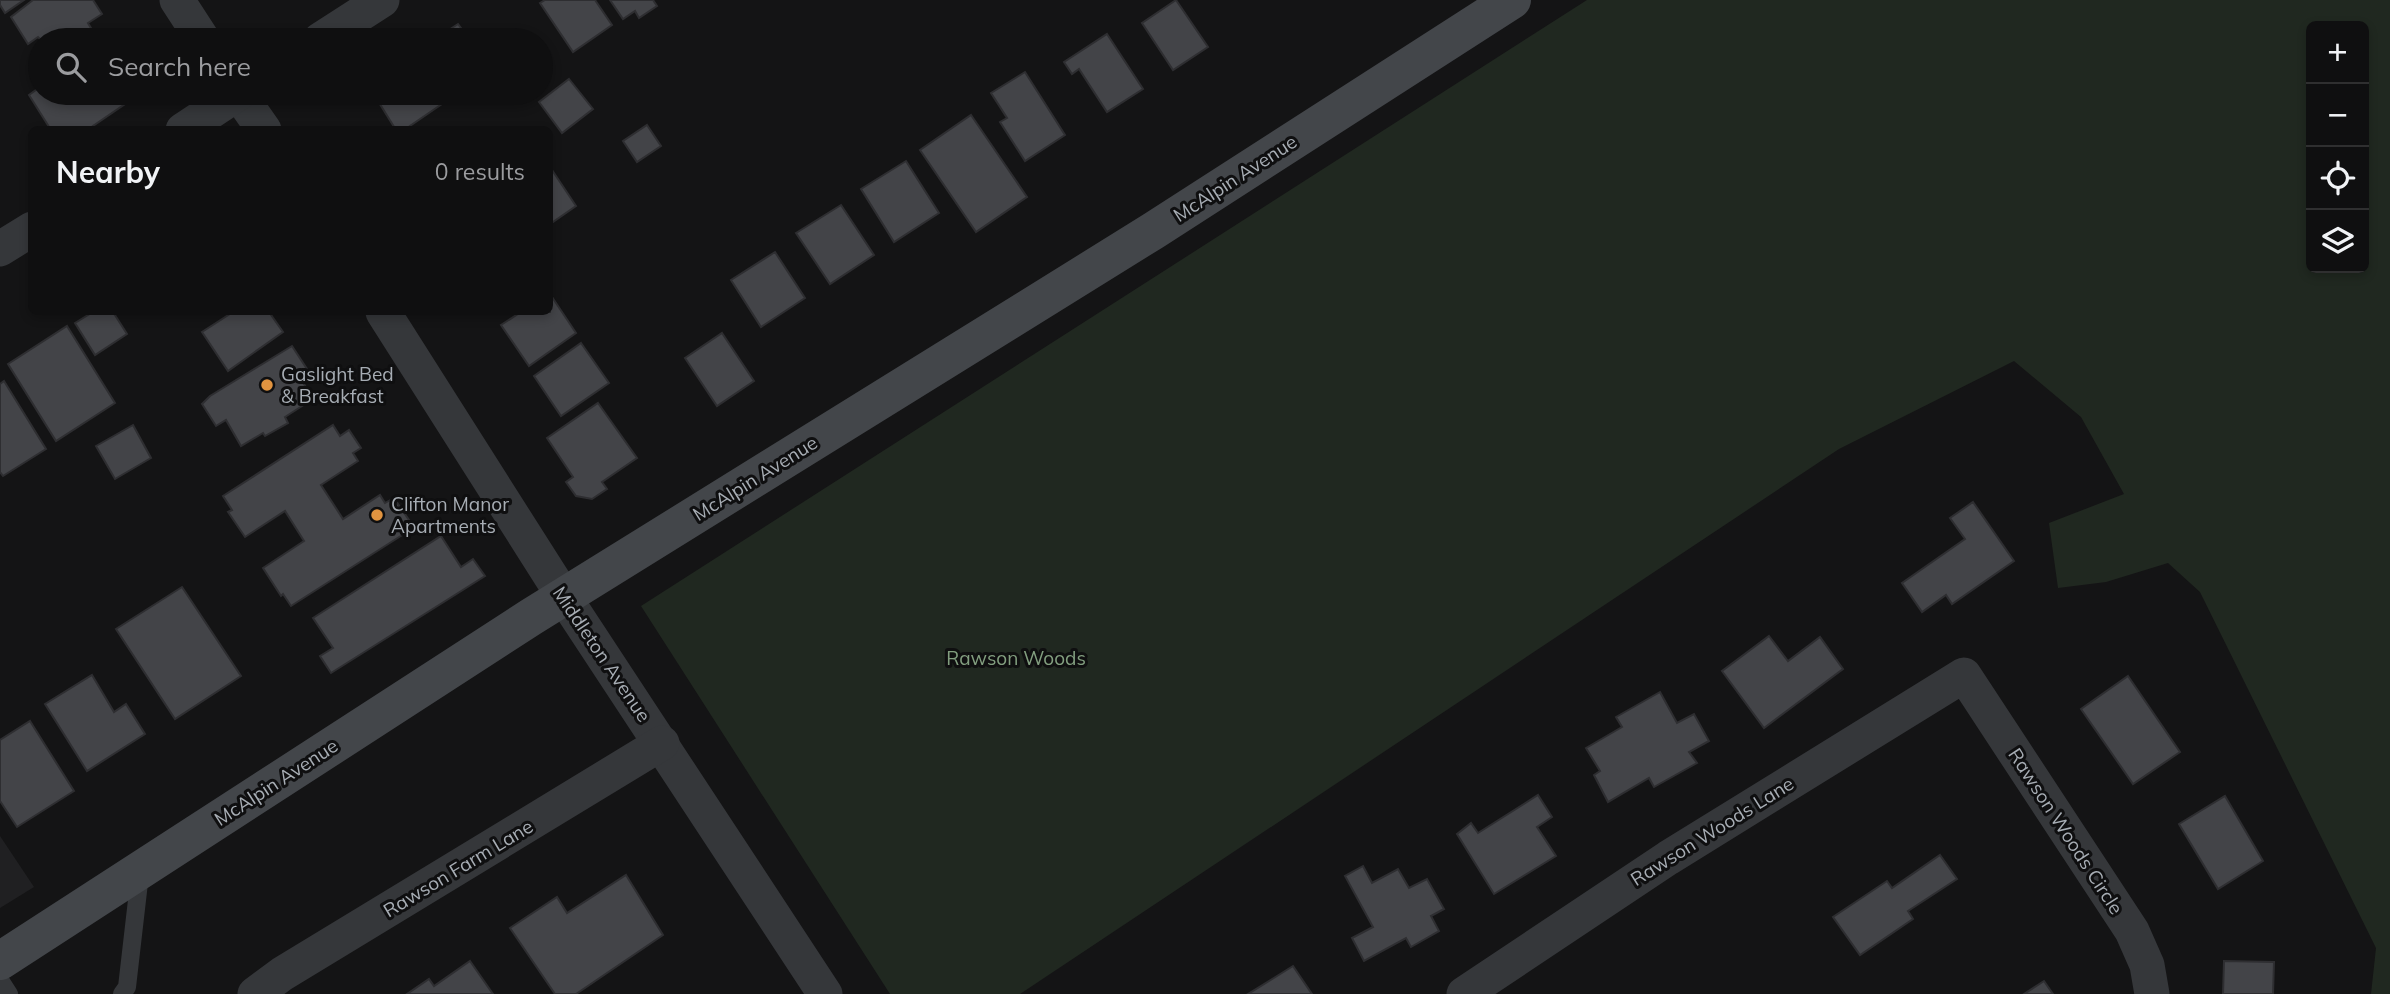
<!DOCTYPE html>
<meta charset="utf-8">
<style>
:root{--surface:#0f0f10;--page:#181819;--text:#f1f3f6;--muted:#9b9c9f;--line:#2f2f30}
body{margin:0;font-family:Mulish,sans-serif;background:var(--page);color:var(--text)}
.controls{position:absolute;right:21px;top:21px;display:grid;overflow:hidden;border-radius:10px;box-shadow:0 4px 10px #0003}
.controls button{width:63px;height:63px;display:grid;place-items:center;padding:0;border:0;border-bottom:2px solid var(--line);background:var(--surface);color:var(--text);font:35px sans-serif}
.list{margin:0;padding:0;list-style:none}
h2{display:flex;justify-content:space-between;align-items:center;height:91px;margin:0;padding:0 28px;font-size:30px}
h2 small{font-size:23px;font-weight:400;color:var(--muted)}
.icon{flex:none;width:38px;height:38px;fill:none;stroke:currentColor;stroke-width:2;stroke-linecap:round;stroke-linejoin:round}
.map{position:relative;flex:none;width:2390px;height:994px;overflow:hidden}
.search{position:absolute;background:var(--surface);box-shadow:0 4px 10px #0003;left:28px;top:28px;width:525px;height:77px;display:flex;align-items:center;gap:18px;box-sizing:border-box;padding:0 24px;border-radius:38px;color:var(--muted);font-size:26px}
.panel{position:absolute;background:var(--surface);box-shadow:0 4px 10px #0003;left:28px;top:126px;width:525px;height:189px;border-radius:10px}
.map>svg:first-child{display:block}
.built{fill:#202022}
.green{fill:#202820;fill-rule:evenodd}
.building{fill:#434448;stroke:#2e2e31;stroke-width:2}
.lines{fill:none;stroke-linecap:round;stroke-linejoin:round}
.lane{stroke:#35373a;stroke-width:18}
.street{stroke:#35373a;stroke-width:35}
.secondary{stroke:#43464a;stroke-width:38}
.poi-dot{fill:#e19440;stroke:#0f0f10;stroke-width:2.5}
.labels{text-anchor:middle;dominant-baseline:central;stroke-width:6;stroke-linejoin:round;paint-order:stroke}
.street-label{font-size:19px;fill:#a7adb4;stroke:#0f0f10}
.poi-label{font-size:19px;fill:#a7adb4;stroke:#0f0f10;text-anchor:start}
.park-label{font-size:19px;fill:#829e7f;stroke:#0f0f10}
</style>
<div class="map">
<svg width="2390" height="994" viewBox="0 0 2390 994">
<rect width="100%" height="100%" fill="#141415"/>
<!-- built -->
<path class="built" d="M 0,836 L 34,887 L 0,908 Z"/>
<!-- green -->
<path class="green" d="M 1587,0 L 2390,0 L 2390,994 L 2371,994 L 2376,948 L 2200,592 L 2168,563 L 2106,582 L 2058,588 L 2049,523 L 2124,494 L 2081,417 L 2014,361 L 1839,449 L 1020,994 L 890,994 L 641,606 ZM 2311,26 L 2364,26 L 2364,268 L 2311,268 Z"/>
<!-- building -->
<g class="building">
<path d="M 0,0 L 24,0 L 5,13 L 0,5 Z"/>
<path d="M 33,0 L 93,0 L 102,14 L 88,23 L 98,40 L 41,40 L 38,37 L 28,44 L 11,17 Z"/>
<path d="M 545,0 L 595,0 L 612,25 L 573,52 L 540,3 Z"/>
<path d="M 610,0 L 653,0 L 657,6 L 639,18 L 635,11 L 623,19 Z"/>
<path d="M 1176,0 L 1208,47 L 1173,70 L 1142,23 Z"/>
<path d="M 458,24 L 470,40 L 472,38 L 474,40 L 420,40 L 431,33 L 435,39 Z"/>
<path d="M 1107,34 L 1143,89 L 1107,112 L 1079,69 L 1072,74 L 1064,62 Z"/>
<path d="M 1025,72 L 1065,135 L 1025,161 L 1000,122 L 1007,118 L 991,93 Z"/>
<path d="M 569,79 L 593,109 L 562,133 L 539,102 Z"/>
<path d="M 40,87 L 40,93 L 133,94 L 122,101 L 125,104 L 87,130 L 51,130 L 29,95 Z"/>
<path d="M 373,93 L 458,93 L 404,130 L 396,130 Z"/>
<path d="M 971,115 L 1027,197 L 976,232 L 920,150 Z"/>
<path d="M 647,125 L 661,146 L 637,162 L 623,141 Z"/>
<path d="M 906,161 L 939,213 L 894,242 L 861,189 Z"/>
<path d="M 550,167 L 576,206 L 550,224 Z"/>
<path d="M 841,205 L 874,255 L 830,284 L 796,233 Z"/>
<path d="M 775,252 L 805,298 L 761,327 L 731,280 Z"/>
<path d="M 550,294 L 576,333 L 529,366 L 501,325 L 521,312 L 550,312 Z"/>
<path d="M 93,312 L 113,312 L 127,334 L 95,355 L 75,323 Z"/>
<path d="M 233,312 L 269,312 L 283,332 L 228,371 L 202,332 Z"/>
<path d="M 67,326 L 115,403 L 56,441 L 8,364 Z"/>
<path d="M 722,333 L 754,381 L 717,406 L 685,358 Z"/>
<path d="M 581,343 L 609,383 L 561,416 L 534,376 Z"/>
<path d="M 292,346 L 307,369 L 298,374 L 313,399 L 285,417 L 288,423 L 265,436 L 263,433 L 241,446 L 226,420 L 216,426 L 202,404 L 210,396 Z"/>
<path d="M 4,381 L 46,449 L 3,476 L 0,472 L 0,384 Z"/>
<path d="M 598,403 L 637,458 L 602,482 L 607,489 L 592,499 L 576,496 L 566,482 L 573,477 L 547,438 Z"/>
<path d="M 133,425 L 151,458 L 115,479 L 96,446 Z"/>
<path d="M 333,425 L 340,436 L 349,430 L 361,448 L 353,453 L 358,461 L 321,485 L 343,519 L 380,495 L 385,503 L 394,498 L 409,520 L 402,524 L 407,532 L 291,606 L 283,594 L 281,596 L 263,568 L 304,541 L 285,511 L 245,537 L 228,512 L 232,510 L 223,496 Z"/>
<path d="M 1973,502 L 2014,561 L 1952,604 L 1946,595 L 1922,612 L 1902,583 L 1965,539 L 1950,518 Z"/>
<path d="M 441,536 L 461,567 L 473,559 L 485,576 L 331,673 L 320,656 L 333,648 L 313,618 Z"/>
<path d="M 182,587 L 241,676 L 175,719 L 116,629 Z"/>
<path d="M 1769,636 L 1788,661 L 1820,637 L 1843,669 L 1764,728 L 1722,671 Z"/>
<path d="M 92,675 L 114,712 L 126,704 L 145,734 L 87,771 L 45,704 Z"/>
<path d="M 2128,676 L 2180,752 L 2133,784 L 2081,709 Z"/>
<path d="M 1660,692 L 1677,723 L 1694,714 L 1709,741 L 1689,752 L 1697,763 L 1654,787 L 1649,778 L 1608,802 L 1594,775 L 1600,771 L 1586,748 L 1622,727 L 1616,717 Z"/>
<path d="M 30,721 L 74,791 L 17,827 L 0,801 L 0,740 Z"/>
<path d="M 1538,795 L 1552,817 L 1537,827 L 1556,856 L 1494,894 L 1457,834 L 1471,823 L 1478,833 Z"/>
<path d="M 2225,796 L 2263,861 L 2218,889 L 2179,824 Z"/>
<path d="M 1940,855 L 1957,879 L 1908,911 L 1913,919 L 1860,955 L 1833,917 L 1887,881 L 1892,888 Z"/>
<path d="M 1363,866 L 1372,883 L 1398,869 L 1409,888 L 1427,879 L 1444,909 L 1431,916 L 1439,931 L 1411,947 L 1406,938 L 1364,961 L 1352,938 L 1373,927 L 1345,876 Z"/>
<path d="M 626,875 L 663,935 L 576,994 L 555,994 L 510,928 L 557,897 L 567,913 Z"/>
<path d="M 470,961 L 493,994 L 407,994 L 429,979 L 434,986 Z"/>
<path d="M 2224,961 L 2274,962 L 2273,994 L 2223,994 Z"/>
<path d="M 1293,966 L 1312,994 L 1248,994 Z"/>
<path d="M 2044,981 L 2053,994 L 2024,994 Z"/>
</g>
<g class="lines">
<!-- lane -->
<g class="lane">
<path d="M 0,980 L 9,994"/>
<path d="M 122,994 L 127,987 L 140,874"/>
</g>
<!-- street -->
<g class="street">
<path d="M 177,0 L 203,40"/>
<path d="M 320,40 L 382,0"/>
<path d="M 238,93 L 264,130"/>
<path d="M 183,130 L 239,93"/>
<path d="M 0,249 L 32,229"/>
<path d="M 383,312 L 564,597 L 825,994"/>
<path d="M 255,994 L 282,974 L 662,743"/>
<path d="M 1464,994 L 1668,858 L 1964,675 L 2132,931 L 2147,965 L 2152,994"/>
</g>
<!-- secondary -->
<path class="secondary" d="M 0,961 L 531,617 L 1153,231 L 1512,0"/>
</g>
<!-- markers -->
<g class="poi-dot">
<circle cx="267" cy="385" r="7"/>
<circle cx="377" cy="515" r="7"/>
</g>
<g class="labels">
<!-- street labels -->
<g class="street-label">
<text transform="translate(1235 178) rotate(-33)">McAlpin Avenue</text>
<text transform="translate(755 478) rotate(-32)">McAlpin Avenue</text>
<text transform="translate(602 654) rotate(56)">Middleton Avenue</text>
<text transform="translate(276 782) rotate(-33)">McAlpin Avenue</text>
<text transform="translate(1712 831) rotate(-32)">Rawson Woods Lane</text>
<text transform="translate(2066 831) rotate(57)">Rawson Woods Circle</text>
<text transform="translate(458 868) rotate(-31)">Rawson Farm Lane</text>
</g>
<!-- poi labels -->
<g class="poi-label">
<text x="281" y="374">Gaslight Bed<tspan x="281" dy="22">&amp; Breakfast</tspan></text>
<text x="391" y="504">Clifton Manor<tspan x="391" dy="22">Apartments</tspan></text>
</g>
<!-- park labels -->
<g class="park-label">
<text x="1016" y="658">Rawson Woods</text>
</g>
</g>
</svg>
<div class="controls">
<button>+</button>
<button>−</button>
<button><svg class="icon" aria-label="locate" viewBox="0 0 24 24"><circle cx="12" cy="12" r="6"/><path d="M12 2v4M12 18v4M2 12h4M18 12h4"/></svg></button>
<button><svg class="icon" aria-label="layers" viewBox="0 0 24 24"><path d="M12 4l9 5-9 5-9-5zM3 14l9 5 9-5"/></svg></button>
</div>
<div class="search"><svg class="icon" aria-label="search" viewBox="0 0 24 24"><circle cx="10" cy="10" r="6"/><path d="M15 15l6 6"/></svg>Search here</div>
<section class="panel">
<h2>Nearby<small>0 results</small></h2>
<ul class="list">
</ul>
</section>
</div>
